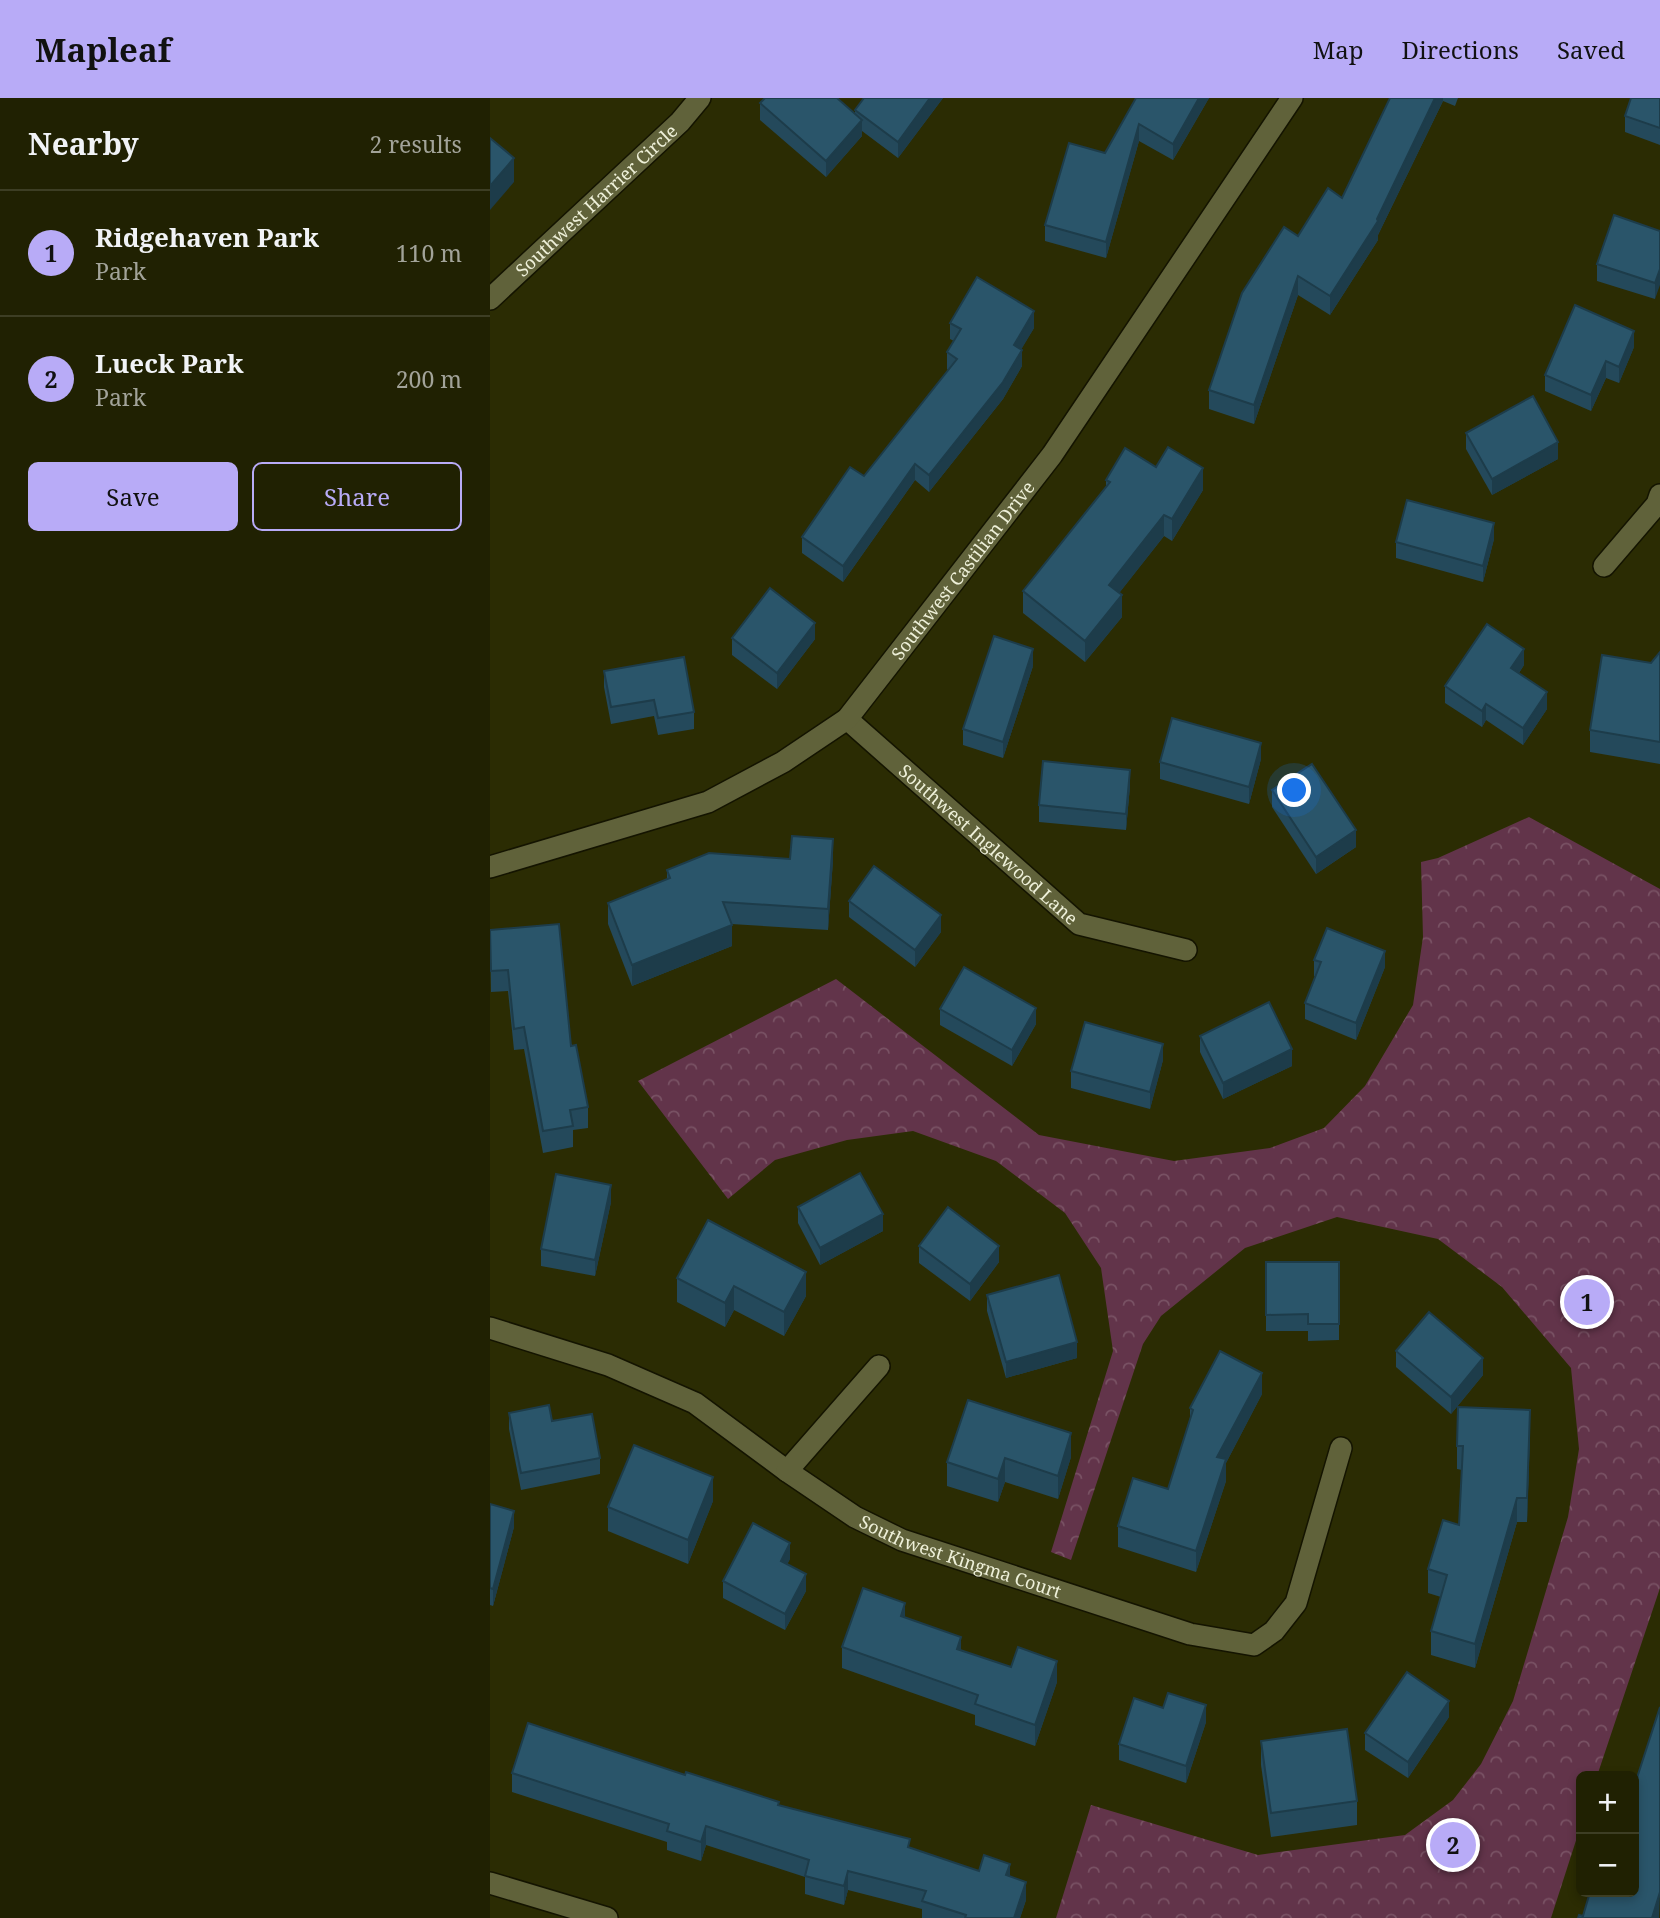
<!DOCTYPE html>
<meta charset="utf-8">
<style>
:root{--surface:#202102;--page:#28290c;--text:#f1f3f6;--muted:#a2a399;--line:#3d3e24;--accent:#b8abf7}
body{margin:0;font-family:"Noto Serif",serif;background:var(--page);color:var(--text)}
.controls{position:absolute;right:21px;bottom:21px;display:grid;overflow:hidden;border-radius:10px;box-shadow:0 4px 10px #0003}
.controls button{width:63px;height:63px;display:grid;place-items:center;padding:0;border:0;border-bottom:2px solid var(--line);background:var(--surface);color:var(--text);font:35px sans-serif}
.you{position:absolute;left:805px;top:693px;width:24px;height:24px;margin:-18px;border:5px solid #fff;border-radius:50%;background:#1a73e8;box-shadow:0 0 0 10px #1a73e833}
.badge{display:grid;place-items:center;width:46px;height:46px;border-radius:50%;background:var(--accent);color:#111;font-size:23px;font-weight:700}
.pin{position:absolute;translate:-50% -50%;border:4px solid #fff;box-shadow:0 2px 7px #0006}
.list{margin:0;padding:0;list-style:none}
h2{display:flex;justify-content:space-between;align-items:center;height:91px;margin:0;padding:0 28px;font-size:30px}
h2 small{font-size:23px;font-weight:400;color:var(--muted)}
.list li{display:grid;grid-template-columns:46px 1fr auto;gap:21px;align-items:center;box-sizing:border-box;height:126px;padding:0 28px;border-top:2px solid var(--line)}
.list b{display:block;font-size:26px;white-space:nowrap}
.list p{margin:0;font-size:23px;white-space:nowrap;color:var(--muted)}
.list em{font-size:23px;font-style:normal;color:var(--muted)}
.actions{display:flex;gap:14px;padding:21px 28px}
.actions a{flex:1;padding:16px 0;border:2px solid var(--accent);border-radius:10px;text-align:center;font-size:24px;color:var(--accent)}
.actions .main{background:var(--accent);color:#111}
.map{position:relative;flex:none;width:1170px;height:1820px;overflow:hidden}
header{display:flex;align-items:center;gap:42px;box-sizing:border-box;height:98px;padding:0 35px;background:var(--accent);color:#111}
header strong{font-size:33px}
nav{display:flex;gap:38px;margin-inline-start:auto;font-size:24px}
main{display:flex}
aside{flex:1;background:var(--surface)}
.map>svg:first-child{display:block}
.forest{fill:url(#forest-crowns)}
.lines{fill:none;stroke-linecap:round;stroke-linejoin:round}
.street-casing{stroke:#141400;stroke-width:24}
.street{stroke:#60623a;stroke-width:21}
.wall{fill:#24495b}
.shaded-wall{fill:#1d3c4a}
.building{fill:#2a556a;stroke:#1d3c4a;stroke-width:2}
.labels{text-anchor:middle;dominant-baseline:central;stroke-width:5;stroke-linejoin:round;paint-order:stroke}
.street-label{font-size:18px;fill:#eef0d9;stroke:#212204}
</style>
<header>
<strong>Mapleaf</strong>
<nav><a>Map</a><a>Directions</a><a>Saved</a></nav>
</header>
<main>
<aside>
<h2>Nearby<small>2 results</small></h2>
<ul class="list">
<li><span class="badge">1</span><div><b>Ridgehaven Park</b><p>Park</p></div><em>110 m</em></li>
<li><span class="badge">2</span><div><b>Lueck Park</b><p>Park</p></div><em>200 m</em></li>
</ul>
<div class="actions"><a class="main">Save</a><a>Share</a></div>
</aside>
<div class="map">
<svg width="1170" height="1820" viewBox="0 0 1170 1820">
<defs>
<pattern id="forest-crowns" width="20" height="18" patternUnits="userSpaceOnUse" patternTransform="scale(1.75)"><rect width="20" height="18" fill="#62344a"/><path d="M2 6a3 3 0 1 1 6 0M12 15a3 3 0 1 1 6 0" fill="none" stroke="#795264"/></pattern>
</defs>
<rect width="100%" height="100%" fill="#2b2c03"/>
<!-- forest -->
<path class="forest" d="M 1039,719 L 1170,791 L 1170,1490 L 1107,1678 L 1091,1678 L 1091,1727 L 1061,1820 L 566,1820 L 601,1707 L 768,1757 L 915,1737 L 963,1702 L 991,1666 L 1023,1603 L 1078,1419 L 1089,1351 L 1081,1270 L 1012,1189 L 948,1141 L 847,1119 L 755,1150 L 671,1218 L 653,1246 L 581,1462 L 561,1454 L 623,1253 L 611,1170 L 575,1115 L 506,1063 L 423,1033 L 357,1042 L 285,1062 L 238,1101 L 148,983 L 346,881 L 549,1037 L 684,1063 L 780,1050 L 834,1030 L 875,988 L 923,907 L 933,839 L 931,764 L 948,760 Z"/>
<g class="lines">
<defs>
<g id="street">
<path id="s1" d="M 0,201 L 190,24 L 210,0"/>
<path d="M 1114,468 L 1167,406 L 1170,397"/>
<path id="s2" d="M 357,621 L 589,826 L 696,852"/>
<path id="s3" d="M 0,769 L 218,704 L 293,664 L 357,621 L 562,357 L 802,0"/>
<path id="s4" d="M 0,1230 L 118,1267 L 205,1305 L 297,1373 L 365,1419 L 412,1442 L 700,1536 L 764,1547 L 784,1533 L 806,1505 L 851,1350"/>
<path d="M 297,1373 L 389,1268"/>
<path d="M 0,1785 L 117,1820"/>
</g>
</defs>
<!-- street casing -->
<use href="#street" class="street-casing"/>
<!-- street -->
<use href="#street" class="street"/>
</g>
<!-- wall -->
<g class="wall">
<path d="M 374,0 L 453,0 L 408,60 L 372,33 L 372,38 L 336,79 L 270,22 L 270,5 L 365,16 L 365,12 Z"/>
<path d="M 646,0 L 719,0 L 683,62 L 649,43 L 616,160 L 555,143 L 555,127 L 615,55 Z"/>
<path d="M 900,0 L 968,0 L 965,8 L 953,3 L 888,137 L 888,142 L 840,217 L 808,197 L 764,326 L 719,311 L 719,292 L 808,138 L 852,100 Z"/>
<path d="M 1170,0 L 1170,47 L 1135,34 L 1135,18 Z"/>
<path d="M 1170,133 L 1165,201 L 1107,183 L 1107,166 Z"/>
<path d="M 460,225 L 544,230 L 531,251 L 532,268 L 513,301 L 439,394 L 425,382 L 353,484 L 312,455 L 312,439 L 374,378 L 458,272 L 457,271 L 457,254 L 464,243 L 460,241 Z"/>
<path d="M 1144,249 L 1129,285 L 1116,280 L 1101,313 L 1055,293 L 1055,277 Z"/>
<path d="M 976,335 L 1068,361 L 1002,397 L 976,351 Z"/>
<path d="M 666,369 L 713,392 L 682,443 L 674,438 L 629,495 L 632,519 L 595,564 L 533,515 L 533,493 L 616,390 L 616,382 Z"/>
<path d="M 1004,441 L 993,484 L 906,460 L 906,444 Z"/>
<path d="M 242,540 L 325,541 L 287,591 L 242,557 Z"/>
<path d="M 1170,554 L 1170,666 L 1100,654 L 1100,632 L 1161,565 Z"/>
<path d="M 1034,567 L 1029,575 L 1057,611 L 1033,647 L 996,622 L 992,629 L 955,605 L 955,588 Z"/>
<path d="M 543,568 L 513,660 L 473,647 L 473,631 Z"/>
<path d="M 114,573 L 204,614 L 204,631 L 168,637 L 164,618 L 121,626 L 114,589 Z"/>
<path d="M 771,661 L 759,706 L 670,681 L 670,664 Z"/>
<path d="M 640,688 L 636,732 L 549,724 L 549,707 Z"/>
<path d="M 782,692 L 866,749 L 826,776 L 782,709 Z"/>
<path d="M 300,761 L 343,762 L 338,832 L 241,826 L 242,848 L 142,888 L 118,826 L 118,805 L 177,782 L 177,772 Z"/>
<path d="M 359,803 L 451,834 L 425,869 L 359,819 Z"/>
<path d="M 0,832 L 81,948 L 98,1009 L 98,1030 L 83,1032 L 83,1049 L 53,1055 L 34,951 L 24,952 L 18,893 L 1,894 Z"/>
<path d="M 824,862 L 895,869 L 866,942 L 815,921 L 815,905 L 826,879 L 824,878 Z"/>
<path d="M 450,911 L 546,926 L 522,968 L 450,927 Z"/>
<path d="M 710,938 L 802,968 L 733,1001 L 710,954 Z"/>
<path d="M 673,962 L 660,1011 L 581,990 L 581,973 Z"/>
<path d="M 121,1104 L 105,1178 L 51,1168 L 51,1151 Z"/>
<path d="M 308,1109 L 393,1133 L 330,1167 L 308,1125 Z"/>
<path d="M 429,1148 L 509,1164 L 480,1203 L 429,1165 Z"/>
<path d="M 776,1164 L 849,1164 L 849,1242 L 818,1243 L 818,1233 L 776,1233 Z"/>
<path d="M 187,1180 L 316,1198 L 294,1238 L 244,1212 L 235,1229 L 187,1204 Z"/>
<path d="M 497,1197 L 587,1260 L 516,1280 L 497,1213 Z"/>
<path d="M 906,1253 L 993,1277 L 961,1316 L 906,1269 Z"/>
<path d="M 772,1296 L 736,1365 L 736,1383 L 706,1474 L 628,1449 L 628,1428 L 678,1391 L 700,1320 L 700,1310 Z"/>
<path d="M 478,1302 L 581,1359 L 568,1401 L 515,1384 L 508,1404 L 457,1388 L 457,1364 Z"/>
<path d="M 19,1315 L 62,1323 L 110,1360 L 110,1376 L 31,1392 L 19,1331 Z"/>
<path d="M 1040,1336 L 1037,1424 L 1027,1424 L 985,1570 L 941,1557 L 941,1533 L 951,1499 L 938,1495 L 938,1471 L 969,1427 L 972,1372 L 967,1371 L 967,1348 Z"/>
<path d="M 223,1403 L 198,1466 L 118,1433 L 118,1409 Z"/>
<path d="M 0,1406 L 24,1429 L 3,1508 L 0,1507 Z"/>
<path d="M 300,1461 L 297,1466 L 316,1493 L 295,1532 L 233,1500 L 233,1483 Z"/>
<path d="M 415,1519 L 471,1552 L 567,1584 L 545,1648 L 485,1627 L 485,1617 L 352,1570 L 352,1549 Z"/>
<path d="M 673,1610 L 716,1624 L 696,1685 L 629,1662 L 629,1646 Z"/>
<path d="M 959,1619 L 918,1680 L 875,1652 L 875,1635 Z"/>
<path d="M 771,1643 L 867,1703 L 867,1727 L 781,1739 L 771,1667 Z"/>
<path d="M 22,1675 L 289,1708 L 489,1773 L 520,1779 L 536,1802 L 530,1820 L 432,1820 L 432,1811 L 358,1792 L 354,1807 L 315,1796 L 315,1779 L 216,1747 L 211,1763 L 177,1752 L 177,1744 L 22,1694 Z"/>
</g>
<!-- shaded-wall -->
<g class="shaded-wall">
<path d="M 440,0 L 453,0 L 408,60 L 408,44 Z"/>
<path d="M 709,0 L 719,0 L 683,62 L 683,46 Z"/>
<path d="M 945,0 L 953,0 L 953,3 L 888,137 L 888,142 L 840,217 L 840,198 L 887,121 Z"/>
<path d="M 372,22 L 372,38 L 336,79 L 336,63 Z"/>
<path d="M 649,26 L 649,43 L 616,160 L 616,144 Z"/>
<path d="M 24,60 L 24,84 L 0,112 L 0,88 Z"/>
<path d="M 1170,171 L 1170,187 L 1165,201 L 1165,185 Z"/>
<path d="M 808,178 L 808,197 L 764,326 L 764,307 Z"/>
<path d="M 544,213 L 544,230 L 524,264 L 524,247 Z"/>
<path d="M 1144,233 L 1144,249 L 1129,285 L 1129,269 Z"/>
<path d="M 532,252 L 532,268 L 513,301 L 439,394 L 439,377 Z"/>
<path d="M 1116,263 L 1116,280 L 1101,313 L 1101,297 Z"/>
<path d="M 1068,344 L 1068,361 L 1002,397 L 1002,381 Z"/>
<path d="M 425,366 L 425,382 L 353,484 L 353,468 Z"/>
<path d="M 713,370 L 713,392 L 682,443 L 682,421 Z"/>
<path d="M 674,417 L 674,438 L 619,508 L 619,487 Z"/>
<path d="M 1004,425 L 1004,441 L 993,484 L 993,468 Z"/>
<path d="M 632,497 L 632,519 L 595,564 L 595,543 Z"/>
<path d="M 325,525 L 325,541 L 287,591 L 287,575 Z"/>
<path d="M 543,551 L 543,568 L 513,660 L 513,644 Z"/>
<path d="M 1034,551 L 1034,567 L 1021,587 L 1021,570 Z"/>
<path d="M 1057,594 L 1057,611 L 1033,647 L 1033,630 Z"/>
<path d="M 996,606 L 996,622 L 992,629 L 992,613 Z"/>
<path d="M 771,645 L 771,661 L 759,706 L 759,689 Z"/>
<path d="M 640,672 L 640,688 L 636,732 L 636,716 Z"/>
<path d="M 866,732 L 866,749 L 826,776 L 826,759 Z"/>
<path d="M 343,741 L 343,762 L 338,832 L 338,811 Z"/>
<path d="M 451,817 L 451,834 L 425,869 L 425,852 Z"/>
<path d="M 242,827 L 242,848 L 142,888 L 142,867 Z"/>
<path d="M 895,853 L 895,869 L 866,942 L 866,925 Z"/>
<path d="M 546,910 L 546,926 L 522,968 L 522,952 Z"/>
<path d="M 673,946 L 673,962 L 660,1011 L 660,994 Z"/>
<path d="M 802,951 L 802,968 L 733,1001 L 733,985 Z"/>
<path d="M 121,1087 L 121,1104 L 105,1178 L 105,1162 Z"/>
<path d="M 393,1116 L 393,1133 L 330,1167 L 330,1150 Z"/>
<path d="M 509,1148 L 509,1164 L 480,1203 L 480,1186 Z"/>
<path d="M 316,1174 L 316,1198 L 294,1238 L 294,1214 Z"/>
<path d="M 244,1188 L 244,1212 L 235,1229 L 235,1205 Z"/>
<path d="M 587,1244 L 587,1260 L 516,1280 L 516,1264 Z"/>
<path d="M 993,1260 L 993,1277 L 961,1316 L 961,1299 Z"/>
<path d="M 772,1275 L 772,1296 L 736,1365 L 736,1383 L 706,1474 L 706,1453 L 727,1359 Z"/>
<path d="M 1040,1312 L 1040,1336 L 1037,1424 L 1037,1400 Z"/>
<path d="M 581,1335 L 581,1359 L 568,1401 L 568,1378 Z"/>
<path d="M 515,1360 L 515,1384 L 508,1404 L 508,1381 Z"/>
<path d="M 223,1379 L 223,1403 L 198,1466 L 198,1442 Z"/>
<path d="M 1027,1400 L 1027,1424 L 985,1570 L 985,1546 Z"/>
<path d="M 24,1413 L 24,1429 L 3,1508 L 3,1491 Z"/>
<path d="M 300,1445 L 300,1461 L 291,1479 L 291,1463 Z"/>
<path d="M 316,1476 L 316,1493 L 295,1532 L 295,1516 Z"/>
<path d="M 415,1505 L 415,1526 L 411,1518 Z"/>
<path d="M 471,1539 L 471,1560 L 467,1551 Z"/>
<path d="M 567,1563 L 567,1584 L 545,1648 L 545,1627 Z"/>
<path d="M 959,1603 L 959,1619 L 918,1680 L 918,1664 Z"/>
<path d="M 716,1607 L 716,1624 L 696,1685 L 696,1668 Z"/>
<path d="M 216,1728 L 216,1747 L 211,1763 L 211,1744 Z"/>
<path d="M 520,1766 L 520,1785 L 516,1777 Z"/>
<path d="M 358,1773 L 358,1792 L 354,1807 L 354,1788 Z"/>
<path d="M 536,1784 L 536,1802 L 530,1820 L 524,1820 Z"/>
<path d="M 1170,1794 L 1169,1820 L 1162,1820 Z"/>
</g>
<!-- building -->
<g class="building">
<path d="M 275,0 L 347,0 L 372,22 L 336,63 L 270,5 Z"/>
<path d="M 374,0 L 440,0 L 408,44 L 365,12 Z"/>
<path d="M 646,0 L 709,0 L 683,46 L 649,26 L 616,144 L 555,127 L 579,45 L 615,55 Z"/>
<path d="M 900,0 L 945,0 L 887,121 L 888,123 L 840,198 L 808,178 L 764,307 L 719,292 L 752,195 L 794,129 L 808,138 L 838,90 L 852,100 Z"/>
<path d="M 1141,0 L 1170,0 L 1170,30 L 1135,18 Z"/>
<path d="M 0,40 L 24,60 L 0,88 Z"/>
<path d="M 1124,117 L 1170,133 L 1170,171 L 1165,185 L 1107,166 Z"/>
<path d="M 487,179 L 544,213 L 524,247 L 532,252 L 513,284 L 439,377 L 425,366 L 353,468 L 312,439 L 360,369 L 374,378 L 467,261 L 457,254 L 471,231 L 460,225 Z"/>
<path d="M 1085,207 L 1144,233 L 1129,269 L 1116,263 L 1101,297 L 1055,277 Z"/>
<path d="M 1043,298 L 1068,344 L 1002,381 L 976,335 Z"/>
<path d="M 678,349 L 713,370 L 682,421 L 674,417 L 619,487 L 632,497 L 595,543 L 533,493 L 620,384 L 616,382 L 635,350 L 666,369 Z"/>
<path d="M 917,402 L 1004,425 L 993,468 L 906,444 Z"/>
<path d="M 280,490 L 325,525 L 287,575 L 242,540 Z"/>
<path d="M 997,526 L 1034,551 L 1021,570 L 1057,594 L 1033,630 L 996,606 L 992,613 L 955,588 Z"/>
<path d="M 504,538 L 543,551 L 513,644 L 473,631 Z"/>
<path d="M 1170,554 L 1170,644 L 1100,632 L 1112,557 L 1161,565 Z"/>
<path d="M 194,559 L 204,614 L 168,620 L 164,602 L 121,609 L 114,573 Z"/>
<path d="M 682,620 L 771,645 L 759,689 L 670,664 Z"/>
<path d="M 553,663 L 640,672 L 636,716 L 549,707 Z"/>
<path d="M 822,666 L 866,732 L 826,759 L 782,692 Z"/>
<path d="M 302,738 L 343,741 L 338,811 L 233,804 L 242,827 L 142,867 L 118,805 L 180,780 L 177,772 L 219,755 L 300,761 Z"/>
<path d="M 384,768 L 451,817 L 425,852 L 359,803 Z"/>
<path d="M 69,826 L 81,948 L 86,947 L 98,1009 L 80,1012 L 83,1028 L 53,1033 L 34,929 L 24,931 L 18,872 L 1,873 L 0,832 Z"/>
<path d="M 837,830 L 895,853 L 866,925 L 815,905 L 831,864 L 824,862 Z"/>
<path d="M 474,869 L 546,910 L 522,952 L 450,911 Z"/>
<path d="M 779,904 L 802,951 L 733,985 L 710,938 Z"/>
<path d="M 595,924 L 673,946 L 660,994 L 581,973 Z"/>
<path d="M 370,1075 L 393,1116 L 330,1150 L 308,1109 Z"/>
<path d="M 66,1076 L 121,1087 L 105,1162 L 51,1151 Z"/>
<path d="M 458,1109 L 509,1148 L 480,1186 L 429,1148 Z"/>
<path d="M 218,1122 L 316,1174 L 294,1214 L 244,1188 L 235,1205 L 187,1180 Z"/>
<path d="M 776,1164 L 849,1164 L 849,1226 L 818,1226 L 818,1216 L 776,1217 Z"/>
<path d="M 569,1177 L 587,1244 L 516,1264 L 497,1197 Z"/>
<path d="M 939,1214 L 993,1260 L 961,1299 L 906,1253 Z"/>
<path d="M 730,1253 L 772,1275 L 727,1359 L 736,1361 L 706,1453 L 628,1428 L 643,1380 L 678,1391 L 703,1312 L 700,1310 Z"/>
<path d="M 478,1302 L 581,1335 L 568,1378 L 515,1360 L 508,1381 L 457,1364 Z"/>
<path d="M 59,1307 L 62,1323 L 102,1316 L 110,1360 L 31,1375 L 19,1315 Z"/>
<path d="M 968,1309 L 1040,1312 L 1037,1400 L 1027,1400 L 985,1546 L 941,1533 L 957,1477 L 938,1471 L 953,1422 L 969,1427 L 973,1348 L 967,1348 Z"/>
<path d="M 144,1347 L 223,1379 L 198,1442 L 118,1409 Z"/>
<path d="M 0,1406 L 24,1413 L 3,1491 L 0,1490 Z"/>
<path d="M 263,1425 L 300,1445 L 291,1463 L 316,1476 L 295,1516 L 233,1483 Z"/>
<path d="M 373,1490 L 415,1505 L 411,1518 L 471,1539 L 467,1551 L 521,1569 L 528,1549 L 567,1563 L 545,1627 L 485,1606 L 488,1597 L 352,1549 Z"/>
<path d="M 917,1574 L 959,1603 L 918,1664 L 875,1635 Z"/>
<path d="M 678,1595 L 716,1607 L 696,1668 L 629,1646 L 644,1600 L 673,1610 Z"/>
<path d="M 1170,1609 L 1170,1794 L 1162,1820 L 1088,1820 L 1089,1817 L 1093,1818 L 1100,1794 L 1144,1794 L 1144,1689 Z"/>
<path d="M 38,1625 L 195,1677 L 196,1674 L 289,1704 L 288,1707 L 420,1741 L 418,1749 L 489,1773 L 494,1757 L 520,1766 L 516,1777 L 536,1784 L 524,1820 L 475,1820 L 476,1817 L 432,1803 L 436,1793 L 358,1773 L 354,1788 L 315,1778 L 319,1762 L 216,1728 L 211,1744 L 177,1733 L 179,1726 L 22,1675 Z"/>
<path d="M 857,1631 L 867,1703 L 781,1715 L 771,1643 Z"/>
</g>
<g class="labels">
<!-- street labels -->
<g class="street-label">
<text stroke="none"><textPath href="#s1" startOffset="145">Southwest Harrier Circle</textPath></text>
<text stroke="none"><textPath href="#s3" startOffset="578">Southwest Castilian Drive</textPath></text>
<text stroke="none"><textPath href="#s2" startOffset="189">Southwest Inglewood Lane</textPath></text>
<text stroke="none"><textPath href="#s4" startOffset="528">Southwest Kingma Court</textPath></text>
</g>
</g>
</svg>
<div class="controls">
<button>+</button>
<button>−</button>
</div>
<div class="you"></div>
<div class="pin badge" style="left:1097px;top:1204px">1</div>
<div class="pin badge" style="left:963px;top:1747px">2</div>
</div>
</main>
